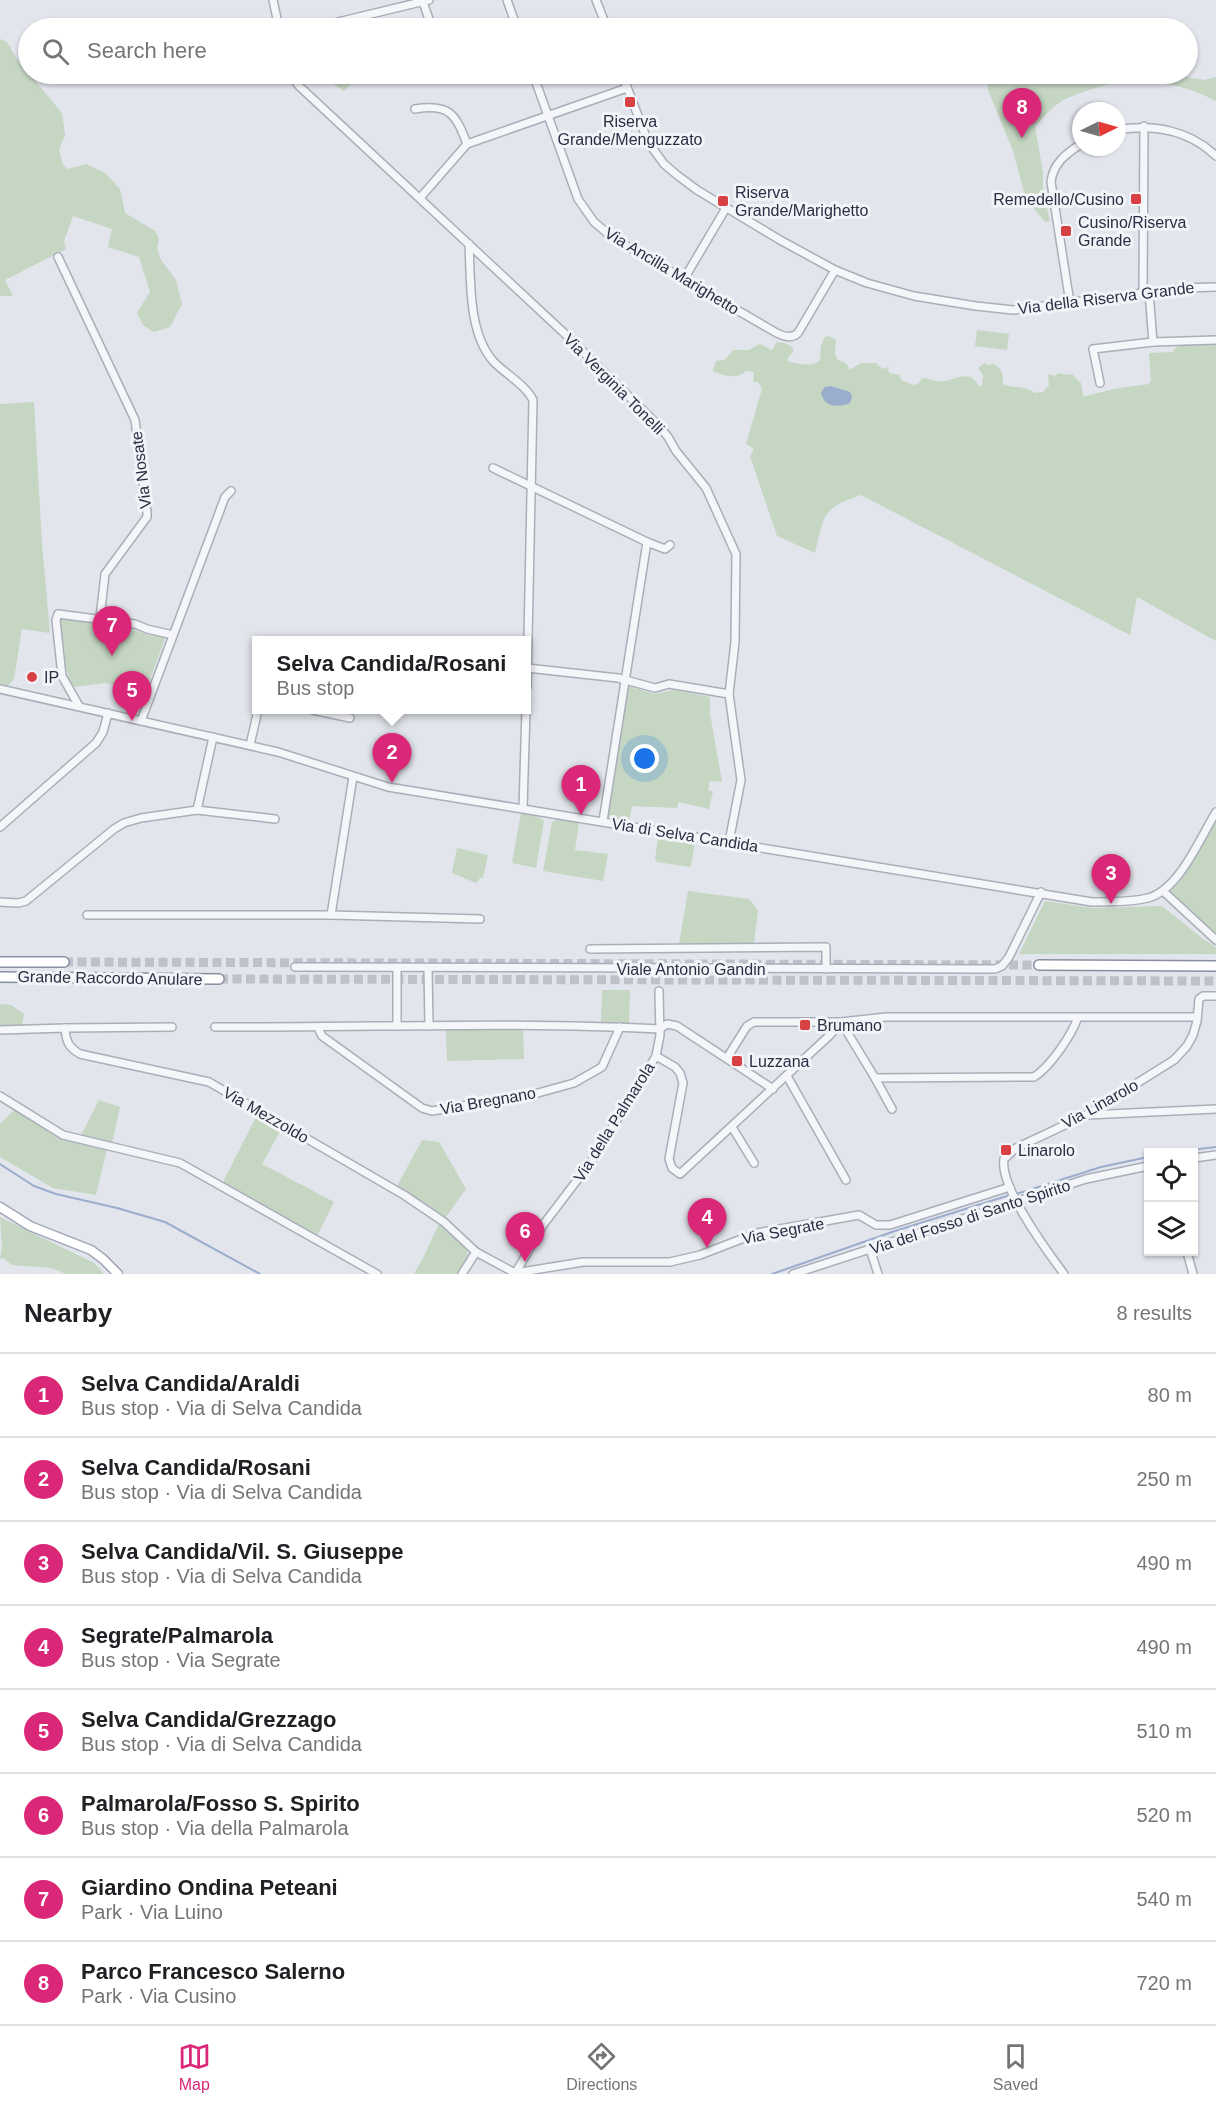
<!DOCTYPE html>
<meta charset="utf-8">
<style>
:root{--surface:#fff;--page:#f2f2f2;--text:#202124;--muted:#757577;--line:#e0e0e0;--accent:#db2777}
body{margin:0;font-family:Helvetica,sans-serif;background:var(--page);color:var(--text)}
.controls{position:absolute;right:18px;bottom:18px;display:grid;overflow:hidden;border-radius:0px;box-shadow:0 2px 4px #0004}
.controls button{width:54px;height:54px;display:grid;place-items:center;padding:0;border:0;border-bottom:2px solid var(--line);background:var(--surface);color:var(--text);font:30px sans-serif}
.compass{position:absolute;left:1072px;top:102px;width:54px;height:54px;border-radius:50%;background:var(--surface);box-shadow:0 2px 4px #0004;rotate:85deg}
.you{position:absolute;left:645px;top:759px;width:21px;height:21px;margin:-15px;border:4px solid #fff;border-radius:50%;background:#1a73e8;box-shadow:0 0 0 9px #1a73e833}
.badge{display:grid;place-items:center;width:39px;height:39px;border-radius:50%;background:var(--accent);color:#fff;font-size:20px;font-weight:700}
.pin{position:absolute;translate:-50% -50px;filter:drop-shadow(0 2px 3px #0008)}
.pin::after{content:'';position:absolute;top:32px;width:21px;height:18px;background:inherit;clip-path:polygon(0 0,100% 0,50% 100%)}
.popup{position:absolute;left:252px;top:636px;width:279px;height:78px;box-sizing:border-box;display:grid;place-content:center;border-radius:0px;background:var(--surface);filter:drop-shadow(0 2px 4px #0005);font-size:20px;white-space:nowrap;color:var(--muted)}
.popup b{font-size:22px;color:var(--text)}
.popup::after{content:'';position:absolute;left:50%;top:100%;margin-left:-12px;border:12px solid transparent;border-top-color:var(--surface)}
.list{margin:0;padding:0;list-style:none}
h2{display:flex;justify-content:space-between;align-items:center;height:78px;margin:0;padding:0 24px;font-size:26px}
h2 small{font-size:20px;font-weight:400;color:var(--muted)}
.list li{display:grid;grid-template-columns:39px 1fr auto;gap:18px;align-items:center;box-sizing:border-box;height:84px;padding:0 24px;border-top:2px solid var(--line)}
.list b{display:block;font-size:22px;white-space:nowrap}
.list p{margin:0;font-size:20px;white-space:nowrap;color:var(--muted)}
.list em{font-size:20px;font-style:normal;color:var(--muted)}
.icon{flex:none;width:33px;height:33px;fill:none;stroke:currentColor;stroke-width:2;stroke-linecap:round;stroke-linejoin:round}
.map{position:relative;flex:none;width:1216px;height:1274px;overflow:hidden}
.search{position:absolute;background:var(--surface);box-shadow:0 2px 4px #0004;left:18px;right:18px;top:18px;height:66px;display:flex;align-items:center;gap:15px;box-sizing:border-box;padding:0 21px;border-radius:33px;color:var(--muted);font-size:22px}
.sheet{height:750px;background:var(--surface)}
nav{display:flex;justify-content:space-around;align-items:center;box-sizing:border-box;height:84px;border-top:2px solid var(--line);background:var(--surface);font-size:16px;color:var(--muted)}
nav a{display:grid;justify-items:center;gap:3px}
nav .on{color:var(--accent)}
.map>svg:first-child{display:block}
.green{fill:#c5d6c3}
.water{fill:#9badcd}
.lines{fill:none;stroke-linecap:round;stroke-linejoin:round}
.stream{stroke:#9badcd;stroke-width:2}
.highway-tunnel{stroke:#bdc1ca;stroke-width:9;stroke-dasharray:9 4.5;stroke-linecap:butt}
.minor-casing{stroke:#aaaeb9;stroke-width:10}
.major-casing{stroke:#a1a7b8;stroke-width:11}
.highway-casing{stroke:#898fa3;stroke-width:12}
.minor{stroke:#f5f6f9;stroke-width:7}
.major{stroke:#fff;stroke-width:8}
.highway{stroke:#fff;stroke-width:9}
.poi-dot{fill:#d74143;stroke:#f2f4f8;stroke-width:2}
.labels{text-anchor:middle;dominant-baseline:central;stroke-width:6;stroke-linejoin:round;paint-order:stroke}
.poi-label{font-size:16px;fill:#292f45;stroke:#f2f4f8;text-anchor:start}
.street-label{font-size:16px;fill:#292f45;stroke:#f2f4f8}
</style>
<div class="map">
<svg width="1216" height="1274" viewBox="0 0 1216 1274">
<rect width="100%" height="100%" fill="#e2e5eb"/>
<!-- green -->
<g class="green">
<path d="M 0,39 L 7,42 L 17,59 L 62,113 L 65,135 L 59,150 L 63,165 L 68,169 L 86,164 L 105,173 L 120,189 L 125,213 L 155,231 L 159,238 L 157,248 L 161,260 L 176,280 L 182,304 L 170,327 L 154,332 L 143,325 L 137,313 L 150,292 L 139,257 L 108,247 L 112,229 L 73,216 L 64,241 L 66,249 L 5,280 L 13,296 L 0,296 Z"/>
<path d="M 317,74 L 359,74 L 360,75 L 344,91 Z"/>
<path d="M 986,74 L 1056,74 L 1075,77 L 1087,74 L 1167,74 L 1204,80 L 1216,77 L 1216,101 C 1174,79 1128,75 1083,92 C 1076,95 1068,97 1062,101 C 1052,107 1043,118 1035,126 L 1043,173 L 1043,191 L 1050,221 L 1045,222 L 1026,199 L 1013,151 L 988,90 Z"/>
<path d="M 977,330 L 1009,334 L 1007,350 L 975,346 Z"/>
<path d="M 829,336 L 836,340 L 835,354 L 837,359 C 842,363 848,361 849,370 L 861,363 L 876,363 L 882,369 L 888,367 L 889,373 L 900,375 L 901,380 L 914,385 L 918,384 L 922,378 C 930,378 937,383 946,381 C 959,378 970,370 979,386 L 982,386 L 983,375 L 978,368 L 985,363 L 987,365 L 993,364 C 1003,368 1003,375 1003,384 C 1013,389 1026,385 1034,393 L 1043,392 L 1049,385 L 1048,374 L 1055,376 L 1059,373 L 1067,375 L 1072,374 L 1081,383 L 1083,396 L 1086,396 L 1114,389 L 1149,384 L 1151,381 L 1149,353 L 1173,352 C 1179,339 1199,343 1212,342 L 1216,345 L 1216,641 L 1137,597 L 1130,635 L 861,495 C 822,508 824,515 815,553 L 777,536 L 750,456 L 754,449 L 746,444 L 762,389 L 758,382 L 753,382 L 754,372 L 746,371 C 736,380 724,376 713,371 L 716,361 L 725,360 L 733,350 L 749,350 L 760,344 L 772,350 L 777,342 L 785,343 L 793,348 L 793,352 L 788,358 L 788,362 C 799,363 811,368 820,360 L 821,346 L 825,337 Z"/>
<path d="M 34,402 L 42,544 L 50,633 L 22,629 L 14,679 L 7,687 L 0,685 L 0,404 Z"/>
<path d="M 64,617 L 129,628 L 148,635 L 164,637 L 165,639 L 145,693 L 106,683 L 72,687 C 63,667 66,643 59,621 L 61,618 Z"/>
<path d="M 629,686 L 654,694 L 674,690 L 710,697 L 710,713 L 722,782 L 710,781 L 708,790 L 713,791 L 709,809 L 679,802 L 677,808 L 632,806 L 629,821 L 607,818 Z"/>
<path d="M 521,813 L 532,813 L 544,821 L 536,868 L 512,863 Z"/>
<path d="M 1216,818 L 1216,935 L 1168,893 L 1182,877 Z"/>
<path d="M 558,819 L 579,822 L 575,850 L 608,854 L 603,881 L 543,871 L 552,822 Z"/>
<path d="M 658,836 L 695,841 L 691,867 L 657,862 L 655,860 Z"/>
<path d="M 457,848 L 488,855 L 483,878 L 480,878 L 476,883 L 452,873 Z"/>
<path d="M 688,891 L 749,899 L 758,911 L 754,943 L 679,944 Z"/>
<path d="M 1045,901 L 1093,908 L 1162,906 L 1203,939 L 1216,947 L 1216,954 L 1019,954 Z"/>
<path d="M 602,990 L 630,990 L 629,1024 L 601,1023 Z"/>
<path d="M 0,1004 L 11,1005 L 24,1014 L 22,1025 L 0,1026 Z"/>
<path d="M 523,1028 L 524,1059 L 447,1061 L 446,1030 Z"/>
<path d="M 99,1100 L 120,1107 L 112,1143 L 81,1135 Z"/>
<path d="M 15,1109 L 58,1138 L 107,1149 L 96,1195 L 53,1188 L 0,1157 L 0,1124 Z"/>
<path d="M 257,1115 L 282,1128 L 262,1164 L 334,1202 L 317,1236 L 223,1182 Z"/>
<path d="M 422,1140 L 439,1142 L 466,1189 L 445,1218 L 397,1186 Z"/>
<path d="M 0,1217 L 94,1263 L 104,1274 L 66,1274 L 52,1268 L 12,1265 L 3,1258 L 0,1259 L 2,1246 Z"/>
<path d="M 439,1224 L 465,1246 L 468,1255 L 457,1274 L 414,1274 L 423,1258 Z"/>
</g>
<!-- water -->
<path class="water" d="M 831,386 L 850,392 L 852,397 L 850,403 C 838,408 823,407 821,392 L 825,387 Z"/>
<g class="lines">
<!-- stream -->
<g class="stream">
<path d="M 1173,1152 L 1216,1147"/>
<path d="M 0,1164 L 34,1186 L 56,1194 L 117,1208 L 165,1222 L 260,1274"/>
<path d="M 1016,1194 L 1101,1167 L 1148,1157"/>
<path d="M 772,1274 L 895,1231 L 1010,1195"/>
</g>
<!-- highway-tunnel -->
<g class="highway-tunnel">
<path d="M 64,962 L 1039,965"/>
<path d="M 219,979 L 1216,981"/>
</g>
<defs>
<g id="minor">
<path d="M 273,0 L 279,28"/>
<path d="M 507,0 L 517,28"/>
<path d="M 596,0 L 607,28"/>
<path d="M 423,2 L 432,28"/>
<path d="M 338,22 L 429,0"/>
<path d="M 290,74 L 299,86 L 563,332 L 658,425 L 668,437 L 676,451 L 706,488 L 736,554 L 735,642 L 729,694 L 669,684 L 655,688 L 618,678 L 527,668"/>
<path d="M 533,74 L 578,199 L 594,222 L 613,238 L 775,332 C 782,336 791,340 798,333 L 835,270"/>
<path d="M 622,74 L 648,142 L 664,164 L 677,175 L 697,190 L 780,240 L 835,270 L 867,283 L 914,296 L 976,306 L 1013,310 L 1182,288 L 1216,287"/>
<path d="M 415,109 C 450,103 456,115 467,144"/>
<path d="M 1117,130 C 1153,124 1189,130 1216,156"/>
<path d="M 420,198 L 467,144 L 627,88"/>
<path d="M 469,244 C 471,282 468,332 493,361 C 505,374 525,384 533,400 L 527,687"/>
<path d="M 58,257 L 135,420 L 147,512 L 147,517 L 105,574 L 100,618"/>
<path d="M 684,279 L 726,208"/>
<path d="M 1143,292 L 1144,126"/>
<path d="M 1149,292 L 1153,342"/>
<path d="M 1070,303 L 1051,182 C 1053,163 1067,153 1081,144"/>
<path d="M 1100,383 L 1093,349 L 1153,342 L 1216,340"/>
<path d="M 493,468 L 647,542 L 603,821"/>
<path d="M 647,542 L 665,549 L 670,545"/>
<path d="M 0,689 L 278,752 L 388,787 L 1092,902 C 1110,901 1129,903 1148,898 C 1179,890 1200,838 1216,812"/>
<path d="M 79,706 L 62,676 L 56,620 L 58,614 L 135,624 L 147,629 L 173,635"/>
<path d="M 313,710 L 350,718"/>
<path d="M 141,721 L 225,497 L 231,491"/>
<path d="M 250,745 L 258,710"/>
<path d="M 523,808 L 526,710"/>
<path d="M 197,810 L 213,737"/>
<path d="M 0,827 L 96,743 L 103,732 L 108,713"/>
<path d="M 729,842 L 741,780 L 729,694"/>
<path d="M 1163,891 L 1216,940"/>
<path d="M 0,902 L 18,903 L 26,901 L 114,829 L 124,823 L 141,818 L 197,810 L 275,819"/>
<path d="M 87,915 L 331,915 L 480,919"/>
<path d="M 331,915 L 353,777"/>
<path d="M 590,949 L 826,947 L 826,969"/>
<path d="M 295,967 L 995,969 L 1002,966 L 1009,957 L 1041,892"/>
<path d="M 397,968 L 397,1026"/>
<path d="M 428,968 L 429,1026"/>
<path d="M 841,1022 L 875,1078 L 892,1109"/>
<path d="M 215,1027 C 364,1028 512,1021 660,1029"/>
<path d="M 65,1028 L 172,1027"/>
<path d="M 318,1028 L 322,1036 L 422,1108 L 432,1111 L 538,1093 L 574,1083 L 602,1067 L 620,1027"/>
<path d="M 660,1029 L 667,1024 L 677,1026 L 773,1089"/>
<path d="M 0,1030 L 65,1028 C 66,1041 68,1047 80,1054 L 209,1082 L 404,1195 L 444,1222 L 476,1252 L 515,1273"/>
<path d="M 656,1056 L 675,1067 L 680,1073 L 683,1083 L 669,1159 L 672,1168 L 680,1174 L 830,1035 L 841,1022"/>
<path d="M 727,1058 L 747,1026 L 754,1022 L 841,1022 L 886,1017 L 1197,1017"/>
<path d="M 787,1076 L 846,1180"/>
<path d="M 875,1078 L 1034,1077 C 1050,1067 1072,1035 1078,1017"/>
<path d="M 0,1096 L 63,1135 L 180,1163 L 377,1274"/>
<path d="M 1087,1115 L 1216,1109"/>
<path d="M 732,1127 L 754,1163"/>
<path d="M 1194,1158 L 1216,1155"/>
<path d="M 870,1249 L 878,1274"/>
<path d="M 1187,1252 L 1193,1274"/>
<path d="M 515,1273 L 583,1262 L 670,1262 L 700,1255 L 757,1233 L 859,1215 L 876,1225 L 890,1225 L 1010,1187"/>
<path d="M 462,1274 L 476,1252"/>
<path d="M 515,1274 L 543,1225 L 591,1162 L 656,1056 L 660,1035 L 659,991"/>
<path d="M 793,1274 L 1086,1179 L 1148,1166"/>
<path d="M 1064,1274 C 1047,1251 999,1187 1004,1159 L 1016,1148 L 1086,1115 L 1174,1060 L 1187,1046 L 1193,1035 L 1197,1021 L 1199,999 L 1203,996 L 1216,996"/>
</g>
<path id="major" d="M 0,1207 L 30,1226 L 91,1250 L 103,1259 L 118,1274"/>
<g id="highway">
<path d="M 0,962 L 64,962"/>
<path d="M 1039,965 L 1216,966"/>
<path d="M 0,977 L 219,979"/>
</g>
</defs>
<!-- minor casing -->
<use href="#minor" class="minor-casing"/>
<!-- major casing -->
<use href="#major" class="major-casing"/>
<!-- highway casing -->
<use href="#highway" class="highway-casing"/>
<!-- minor -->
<use href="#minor" class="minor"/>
<!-- major -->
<use href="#major" class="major"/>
<!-- highway -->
<use href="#highway" class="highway"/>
</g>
<!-- markers -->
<g class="poi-dot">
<rect x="624" y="96" width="12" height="12" rx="3"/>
<rect x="1130" y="193" width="12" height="12" rx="3"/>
<rect x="717" y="195" width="12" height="12" rx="3"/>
<rect x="1060" y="225" width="12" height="12" rx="3"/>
<circle cx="32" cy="677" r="6"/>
<rect x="799" y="1019" width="12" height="12" rx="3"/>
<rect x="731" y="1055" width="12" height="12" rx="3"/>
<rect x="1000" y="1144" width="12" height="12" rx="3"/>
</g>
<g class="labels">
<!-- poi labels -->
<g class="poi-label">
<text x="630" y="121" text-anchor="middle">Riserva<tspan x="630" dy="18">Grande/Menguzzato</tspan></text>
<text x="735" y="192">Riserva<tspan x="735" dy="18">Grande/Marighetto</tspan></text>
<text x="1124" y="199" text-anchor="end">Remedello/Cusino</text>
<text x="1078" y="222">Cusino/Riserva<tspan x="1078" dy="18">Grande</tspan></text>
<text x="44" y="677">IP</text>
<text x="817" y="1025">Brumano</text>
<text x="749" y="1061">Luzzana</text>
<text x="1018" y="1150">Linarolo</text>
</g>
<!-- street labels -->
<g class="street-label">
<text transform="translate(672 271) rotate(31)">Via Ancilla Marighetto</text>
<text transform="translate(1106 298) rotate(-7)">Via della Riserva Grande</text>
<text transform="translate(614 384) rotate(45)">Via Verginia Tonelli</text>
<text transform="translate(141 470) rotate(-97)">Via Nosate</text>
<text transform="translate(685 835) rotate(9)">Via di Selva Candida</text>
<text x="691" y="969">Viale Antonio Gandin</text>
<text transform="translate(110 978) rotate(1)">Grande Raccordo Anulare</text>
<text transform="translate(488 1101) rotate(-10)">Via Bregnano</text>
<text transform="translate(1100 1104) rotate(-29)">Via Linarolo</text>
<text transform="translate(266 1115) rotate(30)">Via Mezzoldo</text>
<text transform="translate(614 1122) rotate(-58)">Via della Palmarola</text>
<text transform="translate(970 1217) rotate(-18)">Via del Fosso di Santo Spirito</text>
<text transform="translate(783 1231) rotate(-11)">Via Segrate</text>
</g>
</g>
</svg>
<div class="controls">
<button><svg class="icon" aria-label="locate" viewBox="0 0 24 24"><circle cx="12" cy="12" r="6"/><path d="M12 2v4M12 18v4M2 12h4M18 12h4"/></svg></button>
<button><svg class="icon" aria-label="layers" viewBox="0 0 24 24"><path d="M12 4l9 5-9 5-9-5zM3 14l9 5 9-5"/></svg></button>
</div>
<svg class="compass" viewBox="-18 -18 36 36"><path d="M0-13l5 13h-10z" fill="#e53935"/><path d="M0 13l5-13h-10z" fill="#757577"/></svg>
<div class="you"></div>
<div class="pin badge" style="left:581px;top:815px">1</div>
<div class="pin badge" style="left:392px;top:783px">2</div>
<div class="popup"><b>Selva Candida/Rosani</b>Bus stop</div>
<div class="pin badge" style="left:1111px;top:904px">3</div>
<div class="pin badge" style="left:707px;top:1248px">4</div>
<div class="pin badge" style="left:132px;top:721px">5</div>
<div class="pin badge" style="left:525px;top:1262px">6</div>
<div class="pin badge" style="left:112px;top:656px">7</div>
<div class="pin badge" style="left:1022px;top:138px">8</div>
<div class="search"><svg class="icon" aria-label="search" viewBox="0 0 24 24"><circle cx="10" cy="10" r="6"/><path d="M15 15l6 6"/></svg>Search here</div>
</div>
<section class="sheet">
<h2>Nearby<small>8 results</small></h2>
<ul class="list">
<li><span class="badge">1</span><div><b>Selva Candida/Araldi</b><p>Bus stop · Via di Selva Candida</p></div><em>80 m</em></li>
<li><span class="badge">2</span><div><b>Selva Candida/Rosani</b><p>Bus stop · Via di Selva Candida</p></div><em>250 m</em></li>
<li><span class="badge">3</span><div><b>Selva Candida/Vil. S. Giuseppe</b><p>Bus stop · Via di Selva Candida</p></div><em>490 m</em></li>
<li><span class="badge">4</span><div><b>Segrate/Palmarola</b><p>Bus stop · Via Segrate</p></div><em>490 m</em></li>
<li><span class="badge">5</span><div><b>Selva Candida/Grezzago</b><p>Bus stop · Via di Selva Candida</p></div><em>510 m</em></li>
<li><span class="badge">6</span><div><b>Palmarola/Fosso S. Spirito</b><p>Bus stop · Via della Palmarola</p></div><em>520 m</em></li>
<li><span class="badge">7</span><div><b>Giardino Ondina Peteani</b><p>Park · Via Luino</p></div><em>540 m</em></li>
<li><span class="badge">8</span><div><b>Parco Francesco Salerno</b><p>Park · Via Cusino</p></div><em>720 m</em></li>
</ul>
</section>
<nav>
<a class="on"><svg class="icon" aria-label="map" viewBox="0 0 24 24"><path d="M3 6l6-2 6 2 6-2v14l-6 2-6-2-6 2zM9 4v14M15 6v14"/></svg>Map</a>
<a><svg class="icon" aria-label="directions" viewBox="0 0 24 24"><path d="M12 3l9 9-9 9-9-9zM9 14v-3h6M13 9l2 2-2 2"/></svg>Directions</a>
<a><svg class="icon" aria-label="saved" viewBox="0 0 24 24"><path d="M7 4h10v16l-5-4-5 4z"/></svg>Saved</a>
</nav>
